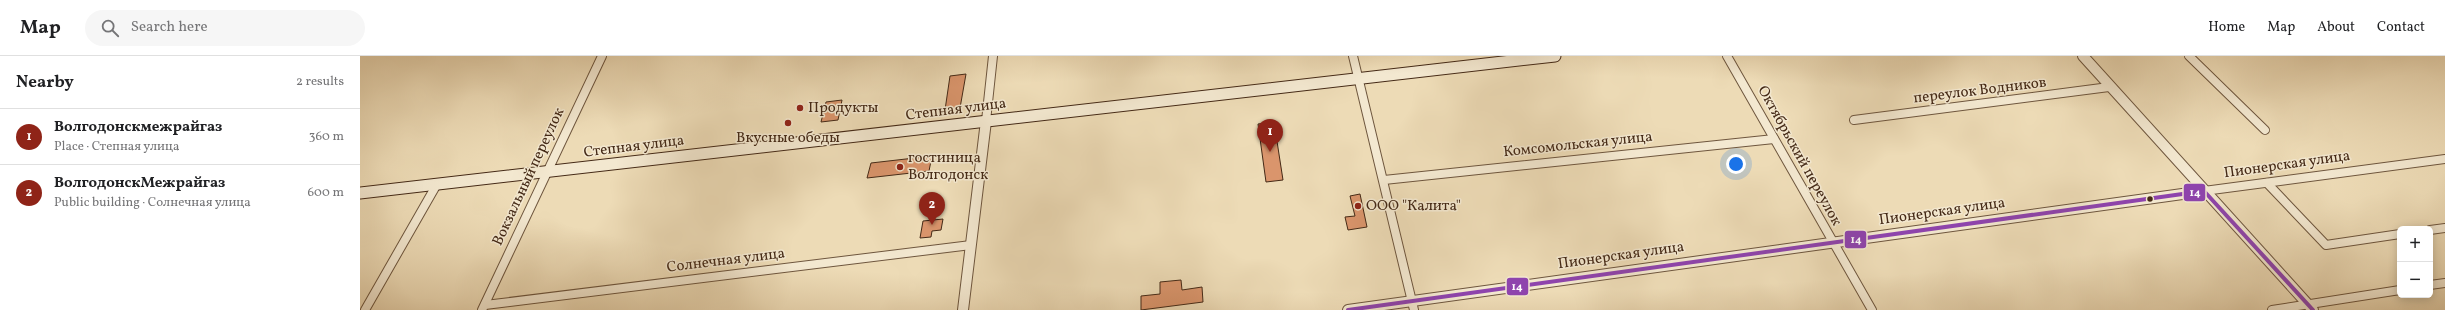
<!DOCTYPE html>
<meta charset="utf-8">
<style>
:root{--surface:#fff;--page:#f6f6f6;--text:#202124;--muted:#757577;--line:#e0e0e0;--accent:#8f2418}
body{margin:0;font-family:Vollkorn,serif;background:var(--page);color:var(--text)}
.controls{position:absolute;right:12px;bottom:12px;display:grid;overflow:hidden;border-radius:6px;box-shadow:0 2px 10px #0003}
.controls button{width:36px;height:36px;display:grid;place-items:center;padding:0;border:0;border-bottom:1px solid var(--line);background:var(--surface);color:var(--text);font:20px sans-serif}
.you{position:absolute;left:1376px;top:108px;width:14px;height:14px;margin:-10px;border:3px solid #fff;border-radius:50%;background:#1a73e8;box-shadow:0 0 0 6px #1a73e833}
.badge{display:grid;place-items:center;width:26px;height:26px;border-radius:50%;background:var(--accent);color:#fff;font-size:13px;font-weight:700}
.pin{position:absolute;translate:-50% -33px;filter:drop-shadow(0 1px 2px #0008)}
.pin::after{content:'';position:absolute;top:21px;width:14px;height:12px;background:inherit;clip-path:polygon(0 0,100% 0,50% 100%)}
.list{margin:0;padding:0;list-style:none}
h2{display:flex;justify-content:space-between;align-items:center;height:52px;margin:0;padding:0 16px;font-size:17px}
h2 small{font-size:13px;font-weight:400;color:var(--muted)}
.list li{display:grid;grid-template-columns:26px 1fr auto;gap:12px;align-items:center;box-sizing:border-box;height:56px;padding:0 16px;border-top:1px solid var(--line)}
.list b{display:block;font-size:15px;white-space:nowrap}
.list p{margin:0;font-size:13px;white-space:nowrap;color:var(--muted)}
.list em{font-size:13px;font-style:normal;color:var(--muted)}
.icon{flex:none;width:22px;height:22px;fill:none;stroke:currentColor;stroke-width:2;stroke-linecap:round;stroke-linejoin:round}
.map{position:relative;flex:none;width:2085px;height:254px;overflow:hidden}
header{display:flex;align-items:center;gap:24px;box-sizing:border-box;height:56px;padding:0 20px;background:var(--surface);border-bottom:1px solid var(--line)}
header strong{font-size:19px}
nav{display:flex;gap:22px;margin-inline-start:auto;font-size:14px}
.search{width:280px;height:36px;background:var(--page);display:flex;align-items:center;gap:10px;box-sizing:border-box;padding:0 14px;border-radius:22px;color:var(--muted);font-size:15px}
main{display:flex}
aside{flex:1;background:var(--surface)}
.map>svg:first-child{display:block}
.building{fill:#da956c;stroke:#442916}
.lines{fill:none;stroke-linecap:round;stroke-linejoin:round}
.minor-casing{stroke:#6e563e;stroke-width:10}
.tertiary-casing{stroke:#6e563e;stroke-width:12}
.secondary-casing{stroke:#442916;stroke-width:13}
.minor{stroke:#f3e8d0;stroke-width:8}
.tertiary{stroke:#f3e8d0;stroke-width:10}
.secondary{stroke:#f3e8d0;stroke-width:11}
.bus-1-casing{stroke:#f3e8d0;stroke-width:7}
.bus-1{stroke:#8e44ad;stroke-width:4}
.poi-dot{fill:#8f2418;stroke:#f3e8d0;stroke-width:1.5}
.bus-dot{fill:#442916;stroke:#f3e8d0;stroke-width:1.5}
.labels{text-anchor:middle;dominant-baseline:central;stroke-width:3;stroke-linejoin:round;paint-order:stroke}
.street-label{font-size:15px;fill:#442916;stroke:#f3e8d0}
.poi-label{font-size:15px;fill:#442916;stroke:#f3e8d0;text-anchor:start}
.line-badge{stroke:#f3e8d0;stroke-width:1.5}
.badge-label{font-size:11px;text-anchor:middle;font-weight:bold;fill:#fff}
</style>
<header>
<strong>Map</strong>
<div class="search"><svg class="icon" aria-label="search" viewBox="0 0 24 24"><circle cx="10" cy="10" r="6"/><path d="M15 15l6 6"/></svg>Search here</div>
<nav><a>Home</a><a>Map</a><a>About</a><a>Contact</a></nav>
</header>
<main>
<aside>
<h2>Nearby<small>2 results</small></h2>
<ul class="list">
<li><span class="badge">1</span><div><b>Волгодонскмежрайгаз</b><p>Place · Степная улица</p></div><em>360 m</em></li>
<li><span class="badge">2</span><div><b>ВолгодонскМежрайгаз</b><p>Public building · Солнечная улица</p></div><em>600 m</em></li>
</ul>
</aside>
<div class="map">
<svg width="2085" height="254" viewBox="0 0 2085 254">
<rect width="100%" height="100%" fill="#eddbb6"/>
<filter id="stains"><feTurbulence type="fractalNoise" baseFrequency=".005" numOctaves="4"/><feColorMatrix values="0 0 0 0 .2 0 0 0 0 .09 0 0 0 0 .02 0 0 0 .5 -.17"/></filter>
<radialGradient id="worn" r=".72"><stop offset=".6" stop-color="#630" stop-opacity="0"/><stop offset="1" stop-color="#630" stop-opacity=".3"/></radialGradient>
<!-- building -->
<g class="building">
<path d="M 606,18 L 600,52 L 585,54 L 590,20 Z"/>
<path d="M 482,44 L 478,64 L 461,66 L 466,46 Z"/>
<path d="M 914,66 L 923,124 L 906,126 L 898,68 Z"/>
<path d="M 572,100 L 569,115 L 507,122 L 511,107 Z"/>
<path d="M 1000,138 L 1007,171 L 988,174 L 985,161 L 995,160 L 990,140 Z"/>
<path d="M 583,163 L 581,174 L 572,175 L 571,181 L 560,182 L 563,165 Z"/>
<path d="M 821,224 L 822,234 L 842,231 L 843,246 L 781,254 L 781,240 L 800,238 L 800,226 Z"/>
</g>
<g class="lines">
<defs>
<g id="minor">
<path d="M 993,0 L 1054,254"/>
<path d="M 1367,0 L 1512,254"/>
<path d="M 1829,0 L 1905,74"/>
<path d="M 1494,64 L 1749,31"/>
<path d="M 626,65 L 633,0"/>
<path d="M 1024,124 L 1414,83"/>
<path d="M 1907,127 L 1966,189 L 2040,178"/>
<path d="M 1844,135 L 2085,103"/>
<path d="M 2070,174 L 2085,172"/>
<path d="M 2070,229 L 2085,227"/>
<path d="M 125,249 L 611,189"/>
<path d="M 5,254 L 77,128"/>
<path d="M 122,254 L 242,0"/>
<path d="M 1912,254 L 2040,234"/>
</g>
<g id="tertiary">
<path d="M 1723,0 L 1953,254"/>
<path d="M 603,254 L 626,65"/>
<path d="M 988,254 L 1844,135"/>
</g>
<path id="secondary" d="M 0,137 L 1195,0"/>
</defs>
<!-- minor casing -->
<use href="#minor" class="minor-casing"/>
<!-- tertiary casing -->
<use href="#tertiary" class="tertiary-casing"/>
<!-- secondary casing -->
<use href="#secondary" class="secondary-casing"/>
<!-- minor -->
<use href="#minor" class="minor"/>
<!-- tertiary -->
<use href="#tertiary" class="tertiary"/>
<!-- secondary -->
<use href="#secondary" class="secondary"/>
<defs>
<path id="bus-1" d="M 988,254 L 1844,135 L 1953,254"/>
</defs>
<!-- bus-1 casing -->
<use href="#bus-1" class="bus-1-casing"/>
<!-- bus-1 -->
<use href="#bus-1" class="bus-1"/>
</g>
<!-- markers -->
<g class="poi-dot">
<circle cx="440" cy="52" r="4"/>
<circle cx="428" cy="67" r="4"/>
<circle cx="540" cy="111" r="4"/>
<circle cx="998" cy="150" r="4"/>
</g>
<circle class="bus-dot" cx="1790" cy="143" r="3.5"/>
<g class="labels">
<!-- street labels -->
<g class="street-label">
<text transform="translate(1620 35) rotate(-7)">переулок Водников</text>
<text transform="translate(596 54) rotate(-7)">Степная улица</text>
<text transform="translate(1218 89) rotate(-6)">Комсомольская улица</text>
<text transform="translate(274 91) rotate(-7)">Степная улица</text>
<text transform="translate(1439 100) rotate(61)">Октябрьский переулок</text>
<text transform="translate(1927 109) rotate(-8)">Пионерская улица</text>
<text transform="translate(169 121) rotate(-65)">Вокзальный переулок</text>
<text transform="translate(1582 156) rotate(-8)">Пионерская улица</text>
<text transform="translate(1261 200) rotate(-8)">Пионерская улица</text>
<text transform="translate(366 205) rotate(-7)">Солнечная улица</text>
</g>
<!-- poi labels -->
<g class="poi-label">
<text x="448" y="52">Продукты</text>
<text x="428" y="82" text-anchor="middle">Вкусные обеды</text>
<text x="548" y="102">гостиница<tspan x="548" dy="17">Волгодонск</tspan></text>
<text x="1006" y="150">ООО "Калита"</text>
</g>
</g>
<g class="line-badge">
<rect x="1823" y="127" width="23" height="19" rx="4" fill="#8e44ad"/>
<rect x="1484" y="174" width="23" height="19" rx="4" fill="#8e44ad"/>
<rect x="1146" y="221" width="23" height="19" rx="4" fill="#8e44ad"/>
</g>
<g class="badge-label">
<text x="1835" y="140">14</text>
<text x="1496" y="187">14</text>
<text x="1157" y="234">14</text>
</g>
<rect width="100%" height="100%" filter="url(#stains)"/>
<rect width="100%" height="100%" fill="url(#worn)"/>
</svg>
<div class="controls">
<button>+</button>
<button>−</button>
</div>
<div class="you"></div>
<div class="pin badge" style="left:910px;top:96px">1</div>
<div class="pin badge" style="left:572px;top:169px">2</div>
</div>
</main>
